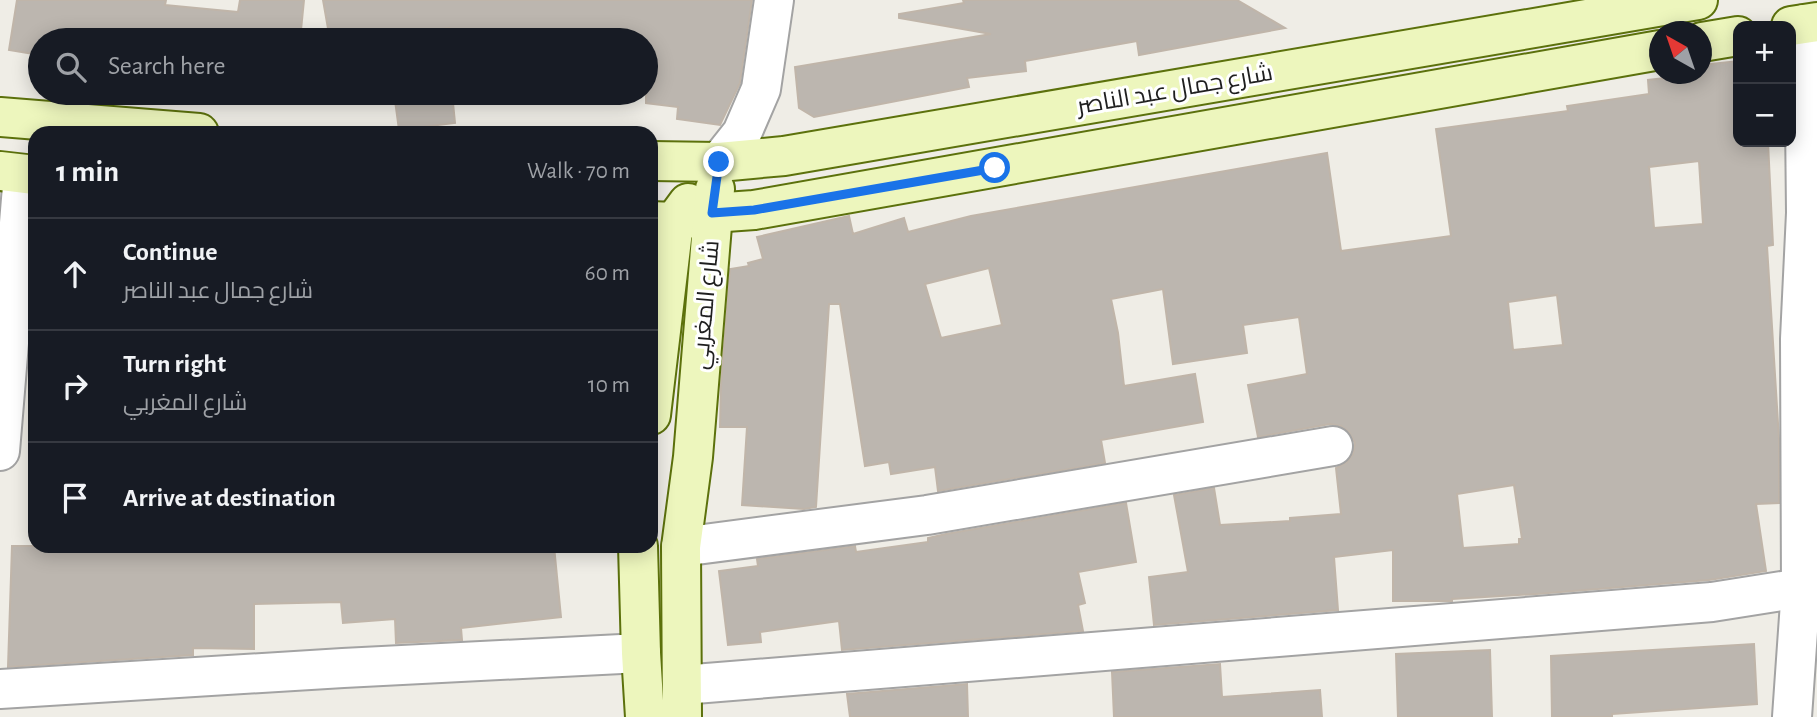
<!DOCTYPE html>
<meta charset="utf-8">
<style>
:root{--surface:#171b24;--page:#20242c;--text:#f1f3f6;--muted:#9ea1a6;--line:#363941}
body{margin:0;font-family:"Alegreya Sans",Cairo,sans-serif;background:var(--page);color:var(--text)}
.controls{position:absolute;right:21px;top:21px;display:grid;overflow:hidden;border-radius:14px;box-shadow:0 4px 18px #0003}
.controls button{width:63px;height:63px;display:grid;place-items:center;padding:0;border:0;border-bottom:2px solid var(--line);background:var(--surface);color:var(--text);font:35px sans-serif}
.compass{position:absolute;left:1649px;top:21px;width:63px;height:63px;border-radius:50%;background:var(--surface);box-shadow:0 4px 18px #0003;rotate:320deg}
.stop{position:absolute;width:21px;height:21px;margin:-16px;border:5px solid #1a73e8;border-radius:50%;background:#fff}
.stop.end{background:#1a73e8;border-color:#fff;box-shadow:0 2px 7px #0008}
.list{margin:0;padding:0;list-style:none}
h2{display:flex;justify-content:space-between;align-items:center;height:91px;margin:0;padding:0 28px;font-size:30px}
h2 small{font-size:23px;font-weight:400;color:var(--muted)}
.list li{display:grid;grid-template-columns:46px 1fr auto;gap:21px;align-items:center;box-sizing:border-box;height:112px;padding:0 28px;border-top:2px solid var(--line)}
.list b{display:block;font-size:26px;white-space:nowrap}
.list p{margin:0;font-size:23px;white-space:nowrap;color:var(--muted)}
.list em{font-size:23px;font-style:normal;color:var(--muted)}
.icon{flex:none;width:38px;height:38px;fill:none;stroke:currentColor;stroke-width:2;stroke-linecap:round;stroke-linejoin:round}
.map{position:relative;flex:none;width:1817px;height:717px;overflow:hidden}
.search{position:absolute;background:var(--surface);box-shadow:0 4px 18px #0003;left:28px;top:28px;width:630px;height:77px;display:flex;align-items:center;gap:18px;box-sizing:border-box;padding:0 24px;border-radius:38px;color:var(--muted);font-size:26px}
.panel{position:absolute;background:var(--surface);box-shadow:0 4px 18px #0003;left:28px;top:126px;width:630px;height:427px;border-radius:21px}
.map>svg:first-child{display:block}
.building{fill:#bcb6af;stroke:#c0b5a9;stroke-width:2;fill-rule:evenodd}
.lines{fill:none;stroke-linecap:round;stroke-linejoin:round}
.minor-casing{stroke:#a3a3a3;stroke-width:42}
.secondary-casing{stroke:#5c710c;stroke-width:42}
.minor{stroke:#fff;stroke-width:38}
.secondary{stroke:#edf6bd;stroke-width:38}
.route{stroke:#1a73e8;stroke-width:9}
.labels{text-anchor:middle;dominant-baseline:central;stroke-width:6;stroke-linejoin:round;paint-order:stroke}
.street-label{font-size:24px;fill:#1f1f1f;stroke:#fff}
</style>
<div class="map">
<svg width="1817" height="717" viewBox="0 0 1817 717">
<rect width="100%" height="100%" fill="#efede6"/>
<!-- building -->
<g class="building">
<path d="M 17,0 L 166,0 L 165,5 L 238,12 L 240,0 L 304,0 L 300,40 L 40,40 L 40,55 L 9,50 Z"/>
<path d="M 323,0 L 752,0 L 740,83 L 720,125 L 677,119 L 678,107 L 646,103 L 646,40 L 451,40 L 449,28 L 379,40 L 330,40 Z"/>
<path d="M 963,0 L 1237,0 L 1285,28 L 1139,55 L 1137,41 L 1025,61 L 1026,71 L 967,78 L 969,87 L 814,117 L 799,108 L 795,67 L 991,34 L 899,18 L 899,14 L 964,3 Z"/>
<path d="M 1738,61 L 1738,142 L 1768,142 L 1773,245 L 1767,246 L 1779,439 L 1779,503 L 1756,504 L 1766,571 L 1709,580 L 1536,594 L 1452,599 L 1452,601 L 1393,601 L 1393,550 L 1334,557 L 1338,610 L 1154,625 L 1149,577 L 1188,572 L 1174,495 L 1214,488 L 1220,525 L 1290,521 L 1290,518 L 1341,514 L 1336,468 L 1347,462 L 1353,454 L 1355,443 L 1349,432 L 1341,426 L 1330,424 L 1258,437 L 1248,385 L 1307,374 L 1299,317 L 1243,325 L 1247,353 L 1173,364 L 1163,289 L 1111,299 L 1118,333 L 1124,386 L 1195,374 L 1203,422 L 1101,440 L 1105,463 L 938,491 L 935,467 L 891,474 L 889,462 L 865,466 L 840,304 L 829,304 L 816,507 L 804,509 L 742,505 L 747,427 L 720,427 L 721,385 L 730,269 L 749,266 L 748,263 L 763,259 L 757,237 L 849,216 L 853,234 L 904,218 L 908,232 L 971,216 L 1327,153 L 1341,251 L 1451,236 L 1436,129 L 1568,111 L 1567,106 L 1649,94 L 1648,80 L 1702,74 L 1702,65 ZM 1699,161 L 1703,224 L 1654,228 L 1649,167 ZM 989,268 L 1002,325 L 941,338 L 925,284 ZM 1557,295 L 1563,345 L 1513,350 L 1508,302 ZM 1514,485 L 1522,539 L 1519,539 L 1519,544 L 1463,548 L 1457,494 Z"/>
<path d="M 394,93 L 452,93 L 455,123 L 399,130 Z"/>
<path d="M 1126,503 L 1136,562 L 1078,572 L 1085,603 L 1078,605 L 1083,631 L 842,650 L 839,621 L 760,632 L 761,642 L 728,645 L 719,571 L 758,566 L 757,559 L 855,546 L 856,552 L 928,542 L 928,538 L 946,534 Z"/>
<path d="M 12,546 L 458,546 L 458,552 L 513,546 L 554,546 L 561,617 L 461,628 L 462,640 L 396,643 L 395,619 L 343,623 L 341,602 L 254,604 L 254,649 L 193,648 L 193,655 L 8,667 Z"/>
<path d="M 1754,644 L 1757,704 L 1612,714 L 1612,717 L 1552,717 L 1551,656 Z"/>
<path d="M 1490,650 L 1492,717 L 1398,717 L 1396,654 Z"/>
<path d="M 1220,664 L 1222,697 L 1320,690 L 1322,717 L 1114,717 L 1112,672 Z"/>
<path d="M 967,684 L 968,717 L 850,717 L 847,694 Z"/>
</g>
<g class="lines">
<defs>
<g id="minor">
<path d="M 719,162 L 742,133 L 761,89 L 774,0"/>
<path d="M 0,451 L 23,175"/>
<path d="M 681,547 L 927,515 L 1333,446"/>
<path d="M 682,685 L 1712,602 L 1801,588"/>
<path d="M 0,689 L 343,668 L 641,653"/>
<path d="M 1792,717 L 1801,588 L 1800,339 L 1806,213 L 1804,24"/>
</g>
<g id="secondary">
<path d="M 1791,26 L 1817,22"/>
<path d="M 1702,42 L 1738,36"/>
<path d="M 0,117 L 199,133"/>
<path d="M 651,161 L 719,162 L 784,156 L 1698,0"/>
<path d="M 0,171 L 35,175"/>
<path d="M 651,221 L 674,222 L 712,213 L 754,210 L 1660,50"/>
<path d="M 651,415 L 674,222 L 688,203"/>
<path d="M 638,546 L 641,653 L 645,717"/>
<path d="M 682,717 L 681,547 L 693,457 L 715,189"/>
</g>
</defs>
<!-- minor casing -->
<use href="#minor" class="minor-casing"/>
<!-- secondary casing -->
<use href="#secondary" class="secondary-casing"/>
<!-- minor -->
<use href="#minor" class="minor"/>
<!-- secondary -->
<use href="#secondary" class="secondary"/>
</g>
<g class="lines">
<!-- route -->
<path class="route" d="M 719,162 L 712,213 L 754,210 L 995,168"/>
</g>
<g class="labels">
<!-- street labels -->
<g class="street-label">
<text transform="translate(1175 90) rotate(-10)">شارع جمال عبد الناصر</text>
<text transform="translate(706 305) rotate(-85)">شارع المغربي</text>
</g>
</g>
</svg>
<div class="controls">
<button>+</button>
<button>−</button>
</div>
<svg class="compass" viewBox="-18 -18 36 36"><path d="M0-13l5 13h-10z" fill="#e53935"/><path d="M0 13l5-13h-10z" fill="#9ea1a6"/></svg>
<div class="stop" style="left:995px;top:168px"></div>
<div class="stop end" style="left:719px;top:162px"></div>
<div class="search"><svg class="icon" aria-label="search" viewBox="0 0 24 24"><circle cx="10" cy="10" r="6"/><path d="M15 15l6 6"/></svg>Search here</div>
<section class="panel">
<h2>1 min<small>Walk · 70 m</small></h2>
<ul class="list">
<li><svg class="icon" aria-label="ahead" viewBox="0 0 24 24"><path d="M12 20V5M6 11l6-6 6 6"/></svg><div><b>Continue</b><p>شارع جمال عبد الناصر</p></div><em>60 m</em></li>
<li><svg class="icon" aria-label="right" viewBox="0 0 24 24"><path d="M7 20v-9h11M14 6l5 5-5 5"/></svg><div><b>Turn right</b><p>شارع المغربي</p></div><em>10 m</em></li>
<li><svg class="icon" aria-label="arrive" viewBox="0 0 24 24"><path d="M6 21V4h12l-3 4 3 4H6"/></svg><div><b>Arrive at destination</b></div></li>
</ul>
</section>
</div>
